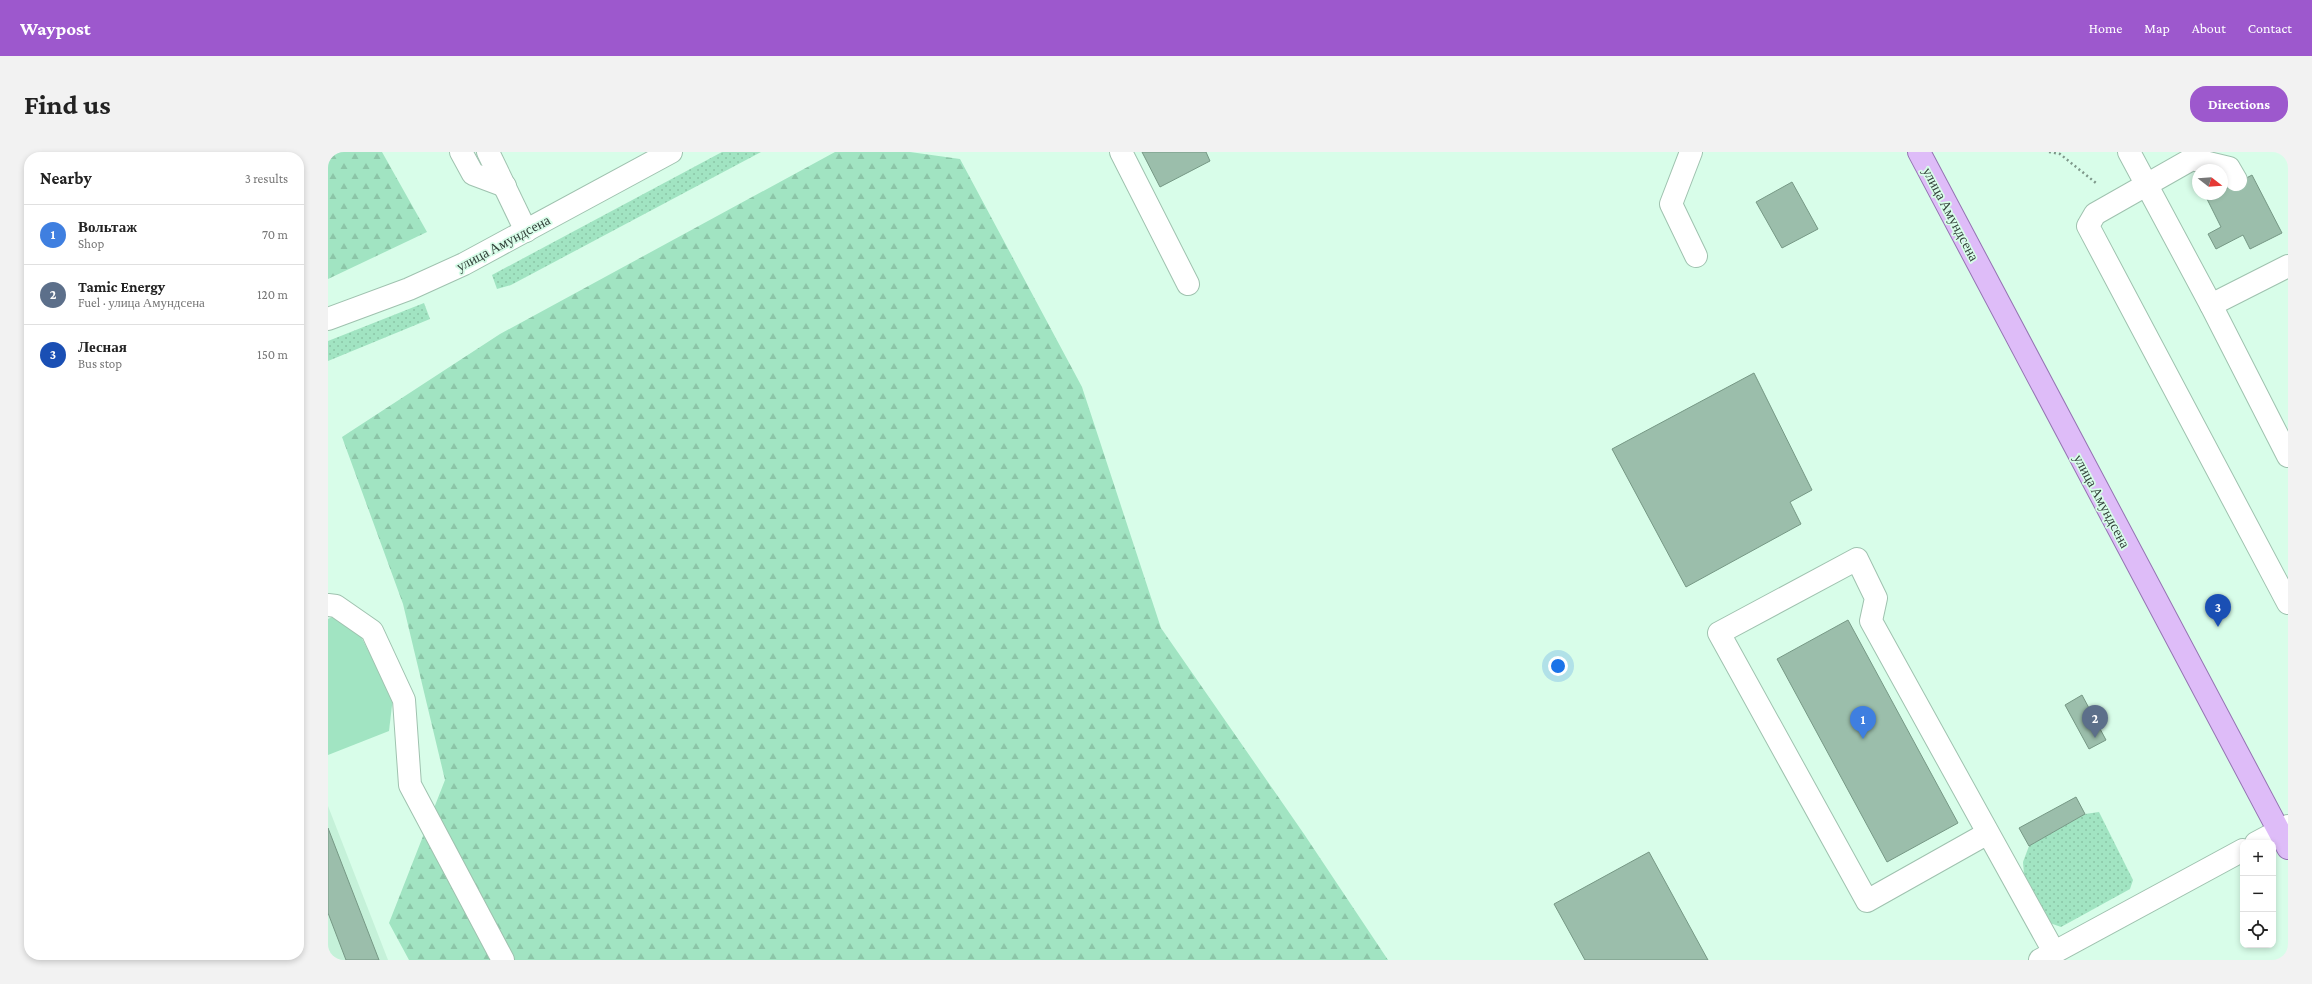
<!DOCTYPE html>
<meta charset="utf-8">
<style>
:root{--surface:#fff;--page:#f2f2f2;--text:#222;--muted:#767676;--line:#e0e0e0;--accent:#9d58cd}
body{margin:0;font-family:"Crimson Pro",serif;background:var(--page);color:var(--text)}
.controls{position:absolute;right:12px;bottom:12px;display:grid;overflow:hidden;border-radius:8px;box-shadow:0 2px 6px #0003}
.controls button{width:36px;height:36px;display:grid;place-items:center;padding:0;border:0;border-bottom:1px solid var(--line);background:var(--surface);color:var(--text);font:20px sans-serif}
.compass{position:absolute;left:1864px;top:12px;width:36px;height:36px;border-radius:50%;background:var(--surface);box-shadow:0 2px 6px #0003;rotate:107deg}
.you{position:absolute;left:1230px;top:514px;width:14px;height:14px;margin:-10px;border:3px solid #fff;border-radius:50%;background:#1a73e8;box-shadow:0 0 0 6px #1a73e833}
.badge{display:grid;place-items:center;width:26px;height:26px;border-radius:50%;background:var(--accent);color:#fff;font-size:13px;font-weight:700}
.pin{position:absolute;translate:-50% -33px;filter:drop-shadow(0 1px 2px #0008)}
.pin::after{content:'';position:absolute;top:21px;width:14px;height:12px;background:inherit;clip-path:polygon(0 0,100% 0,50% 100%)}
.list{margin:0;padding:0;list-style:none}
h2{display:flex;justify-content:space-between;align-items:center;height:52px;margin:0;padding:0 16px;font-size:17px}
h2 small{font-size:13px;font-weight:400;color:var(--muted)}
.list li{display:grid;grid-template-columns:26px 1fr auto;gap:12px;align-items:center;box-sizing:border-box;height:60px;padding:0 16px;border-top:1px solid var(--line)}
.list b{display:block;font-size:15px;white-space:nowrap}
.list p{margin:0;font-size:13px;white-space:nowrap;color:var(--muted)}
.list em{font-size:13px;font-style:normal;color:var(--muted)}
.icon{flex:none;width:22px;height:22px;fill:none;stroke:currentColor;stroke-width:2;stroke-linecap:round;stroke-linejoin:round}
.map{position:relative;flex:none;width:1960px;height:808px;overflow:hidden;border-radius:16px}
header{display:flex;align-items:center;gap:24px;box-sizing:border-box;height:56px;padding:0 20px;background:var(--accent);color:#fff}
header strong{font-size:19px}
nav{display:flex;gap:22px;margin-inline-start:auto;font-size:14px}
.intro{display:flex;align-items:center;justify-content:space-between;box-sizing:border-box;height:96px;padding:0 24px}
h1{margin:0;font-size:28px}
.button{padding:10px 18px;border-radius:16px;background:var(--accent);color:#fff;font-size:14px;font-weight:700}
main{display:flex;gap:24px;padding:0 24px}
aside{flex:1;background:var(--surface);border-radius:16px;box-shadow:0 2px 6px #0003}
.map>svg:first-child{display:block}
.built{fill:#c5f1d9}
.grass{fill:url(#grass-dots)}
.forest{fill:url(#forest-firs)}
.pitch{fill:#a1e4c2}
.building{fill:#9bbeab;stroke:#769885}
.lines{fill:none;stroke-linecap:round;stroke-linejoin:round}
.minor-casing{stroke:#9fc2af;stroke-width:24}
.major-casing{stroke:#9474b2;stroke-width:24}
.path{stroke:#7e978a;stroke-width:2.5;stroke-dasharray:2 3;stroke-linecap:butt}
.minor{stroke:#fff;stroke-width:22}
.major{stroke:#debcf8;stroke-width:22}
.labels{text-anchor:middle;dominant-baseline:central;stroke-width:3.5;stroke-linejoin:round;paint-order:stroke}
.street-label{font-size:14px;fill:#324039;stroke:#d8fde9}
</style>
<header>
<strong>Waypost</strong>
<nav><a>Home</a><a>Map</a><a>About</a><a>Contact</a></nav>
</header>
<div class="intro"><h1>Find us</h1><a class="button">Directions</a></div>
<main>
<aside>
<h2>Nearby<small>3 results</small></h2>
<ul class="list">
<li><span class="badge" style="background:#3f7fe0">1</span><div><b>Вольтаж</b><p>Shop</p></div><em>70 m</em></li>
<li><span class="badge" style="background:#5c6f8a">2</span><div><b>Tamic Energy</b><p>Fuel · улица Амундсена</p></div><em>120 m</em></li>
<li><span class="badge" style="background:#1a4fb4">3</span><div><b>Лесная</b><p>Bus stop</p></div><em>150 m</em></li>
</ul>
</aside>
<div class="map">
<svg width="1960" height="808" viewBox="0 0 1960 808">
<defs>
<pattern id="grass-dots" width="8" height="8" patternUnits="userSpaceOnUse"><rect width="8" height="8" fill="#a1e4c2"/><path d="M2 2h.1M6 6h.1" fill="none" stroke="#8bc5a7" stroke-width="1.8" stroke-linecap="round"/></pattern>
<pattern id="forest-firs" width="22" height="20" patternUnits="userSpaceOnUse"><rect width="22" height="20" fill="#a1e4c2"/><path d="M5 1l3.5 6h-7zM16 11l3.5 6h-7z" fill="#8bc5a7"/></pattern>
</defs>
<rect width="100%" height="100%" fill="#d8fde9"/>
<!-- built -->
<path class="built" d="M 0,654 L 60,808 L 0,808 Z"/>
<!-- grass -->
<g class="grass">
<path d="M 394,0 L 433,0 L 183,133 L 169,137 L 164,123 Z"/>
<path d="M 96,151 L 102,167 L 0,209 L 0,189 Z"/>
<path d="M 1771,660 L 1805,728 L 1802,737 L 1733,775 L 1722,771 L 1696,722 L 1695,710 L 1701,694 L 1757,662 Z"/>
</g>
<!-- forest -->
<g class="forest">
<path d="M 0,0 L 54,0 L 99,80 L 0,127 Z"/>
<path d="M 507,0 L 582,0 L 632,7 L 754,235 L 833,476 L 976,682 L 1060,808 L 81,808 L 61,771 L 117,628 L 75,452 L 14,285 L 172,182 Z"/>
</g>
<!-- pitch -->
<path class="pitch" d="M 4,465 L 30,479 L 65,545 L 61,579 L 0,603 L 0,467 Z"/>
<!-- building -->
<g class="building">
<path d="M 814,0 L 878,0 L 882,9 L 832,35 Z"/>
<path d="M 1924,23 L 1954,81 L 1922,97 L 1915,83 L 1888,97 L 1880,82 L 1893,75 L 1879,47 L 1888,42 L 1894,42 L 1894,39 Z"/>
<path d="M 1464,30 L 1490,77 L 1454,96 L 1428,50 Z"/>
<path d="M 1426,221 L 1484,338 L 1462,350 L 1473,372 L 1358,435 L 1284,297 Z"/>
<path d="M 1520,468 L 1630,671 L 1559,710 L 1449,507 Z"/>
<path d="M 1754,543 L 1778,588 L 1761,597 L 1737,553 Z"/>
<path d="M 1748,645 L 1757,662 L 1701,694 L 1691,676 Z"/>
<path d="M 0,676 L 51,808 L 18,808 L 0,761 Z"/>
<path d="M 1321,700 L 1380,808 L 1257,808 L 1226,752 Z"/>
</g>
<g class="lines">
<defs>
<g id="minor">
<path d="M 133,0 L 145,22 L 177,34"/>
<path d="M 160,0 L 198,79"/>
<path d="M 793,0 L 860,132"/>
<path d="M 1363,0 L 1343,52 L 1368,104"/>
<path d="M 1801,0 L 1883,153 L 1960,304"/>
<path d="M 1908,28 L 1901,16 L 1864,7 L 1767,62 L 1760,74 L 1960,451"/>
<path d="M 1883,153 L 1960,114"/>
<path d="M 0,167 L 81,137 L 136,112 L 343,0"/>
<path d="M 0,453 L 8,454 L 44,479 L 76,548 L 82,633 L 175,808"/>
<path d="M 1660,681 L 1539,749 L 1391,481 L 1529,407 L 1548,446 L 1543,469 L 1726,800"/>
<path d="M 1928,691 L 1960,674"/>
<path d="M 1712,808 L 1915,698"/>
</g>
<path id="major" d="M 1591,0 L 1960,696"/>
</defs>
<!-- minor casing -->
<use href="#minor" class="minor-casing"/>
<!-- major casing -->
<use href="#major" class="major-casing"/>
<!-- path -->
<path class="path" d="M 1721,0 L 1732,2 L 1768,31"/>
<!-- minor -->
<use href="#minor" class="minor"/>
<!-- major -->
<use href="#major" class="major"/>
</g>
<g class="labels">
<!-- street labels -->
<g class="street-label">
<text transform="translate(1623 62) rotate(62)">улица Амундсена</text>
<text transform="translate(175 91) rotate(-28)">улица Амундсена</text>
<text transform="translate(1774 349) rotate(62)">улица Амундсена</text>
</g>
</g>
</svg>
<div class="controls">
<button>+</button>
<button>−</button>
<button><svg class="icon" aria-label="locate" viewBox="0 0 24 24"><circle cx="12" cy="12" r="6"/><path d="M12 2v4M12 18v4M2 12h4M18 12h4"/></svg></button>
</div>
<svg class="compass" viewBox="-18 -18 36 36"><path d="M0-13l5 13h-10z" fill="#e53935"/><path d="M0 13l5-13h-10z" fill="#767676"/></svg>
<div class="you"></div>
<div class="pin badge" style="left:1535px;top:587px;background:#3f7fe0">1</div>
<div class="pin badge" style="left:1767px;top:586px;background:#5c6f8a">2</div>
<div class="pin badge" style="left:1890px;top:475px;background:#1a4fb4">3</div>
</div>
</main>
